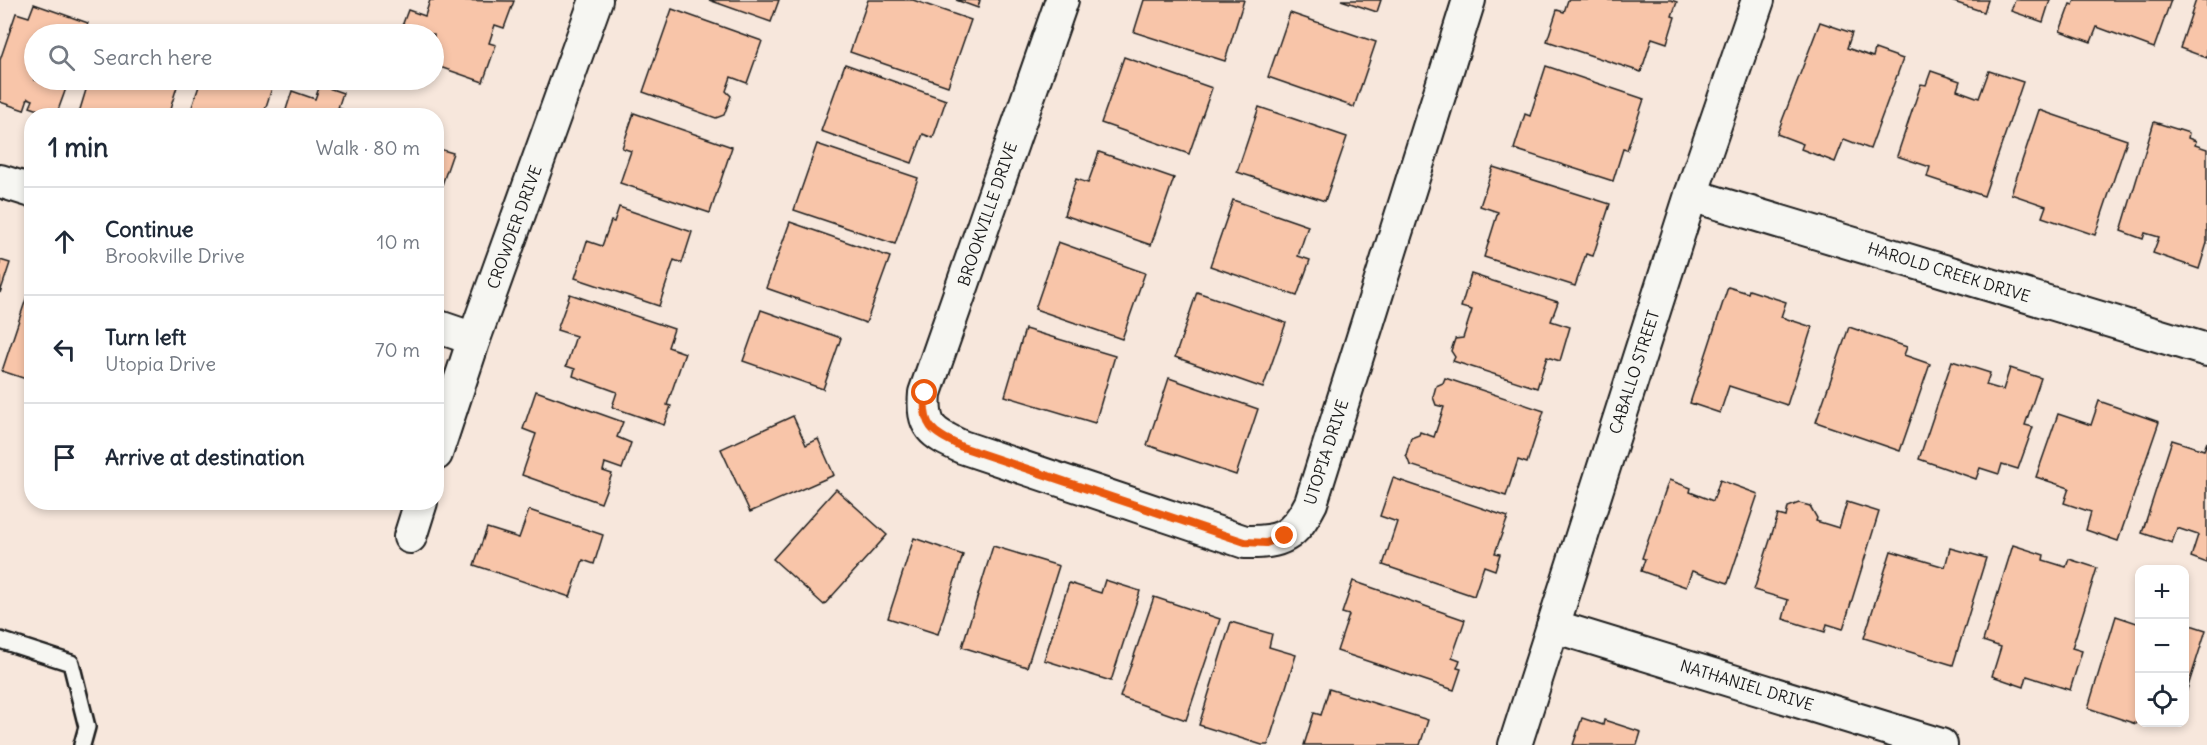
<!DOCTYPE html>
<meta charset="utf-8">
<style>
:root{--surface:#fff;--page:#f6f6f7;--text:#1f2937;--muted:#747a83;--line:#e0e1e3}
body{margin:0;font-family:Delius,sans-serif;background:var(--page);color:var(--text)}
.controls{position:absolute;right:18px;bottom:18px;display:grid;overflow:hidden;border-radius:12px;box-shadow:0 3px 9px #0003}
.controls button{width:54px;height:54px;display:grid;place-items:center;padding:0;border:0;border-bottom:2px solid var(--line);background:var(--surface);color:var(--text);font:30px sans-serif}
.stop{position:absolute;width:18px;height:18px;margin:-14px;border:4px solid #ea580c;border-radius:50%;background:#fff}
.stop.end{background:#ea580c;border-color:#fff;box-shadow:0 2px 6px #0008}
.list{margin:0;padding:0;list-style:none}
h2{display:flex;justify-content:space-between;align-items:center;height:78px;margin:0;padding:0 24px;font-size:26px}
h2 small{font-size:20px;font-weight:400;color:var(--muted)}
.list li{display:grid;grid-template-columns:39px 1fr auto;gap:18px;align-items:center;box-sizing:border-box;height:108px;padding:0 24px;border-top:2px solid var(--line)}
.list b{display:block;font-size:22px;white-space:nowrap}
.list p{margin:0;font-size:20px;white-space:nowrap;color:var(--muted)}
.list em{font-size:20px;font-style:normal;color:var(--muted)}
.icon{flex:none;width:33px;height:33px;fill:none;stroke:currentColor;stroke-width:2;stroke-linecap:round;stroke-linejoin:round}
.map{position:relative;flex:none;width:2207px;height:745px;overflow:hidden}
.search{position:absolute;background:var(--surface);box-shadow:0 3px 9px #0003;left:24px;top:24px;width:420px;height:66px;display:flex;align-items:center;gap:15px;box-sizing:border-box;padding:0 21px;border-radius:33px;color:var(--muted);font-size:22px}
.panel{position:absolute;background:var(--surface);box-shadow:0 3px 9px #0003;left:24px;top:108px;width:420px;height:402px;border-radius:24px}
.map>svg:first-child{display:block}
.building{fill:#f8c5a9;stroke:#1c1c1c;stroke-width:1.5}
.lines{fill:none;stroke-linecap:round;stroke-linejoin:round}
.service-casing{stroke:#1c1c1c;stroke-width:20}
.minor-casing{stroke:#1c1c1c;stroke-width:36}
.service{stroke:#f6f6f2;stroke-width:15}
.minor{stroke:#f6f6f2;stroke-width:32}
.route{stroke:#ea580c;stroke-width:8}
.labels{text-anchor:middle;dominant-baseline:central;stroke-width:4.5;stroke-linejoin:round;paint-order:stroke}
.street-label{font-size:16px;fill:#1c1c1c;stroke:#f6f6f2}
</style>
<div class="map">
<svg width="2207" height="745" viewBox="0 0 2207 745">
<rect width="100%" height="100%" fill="#f7e7dc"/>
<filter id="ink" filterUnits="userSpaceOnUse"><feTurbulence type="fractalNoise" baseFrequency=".0167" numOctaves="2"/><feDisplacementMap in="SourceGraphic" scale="12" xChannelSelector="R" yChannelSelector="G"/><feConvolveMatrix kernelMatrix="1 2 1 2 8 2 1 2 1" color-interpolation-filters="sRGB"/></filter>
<g filter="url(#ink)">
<!-- building -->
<g class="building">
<path d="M 430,0 L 514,1 L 504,28 L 495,25 L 489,43 L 496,45 L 483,82 L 434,65 L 434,34 L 399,34 L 408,10 L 425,16 Z"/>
<path d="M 709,0 L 779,0 L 771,22 Z"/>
<path d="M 868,0 L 913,0 L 971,20 L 948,86 L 850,52 Z"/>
<path d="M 956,0 L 980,0 L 978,8 Z"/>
<path d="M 1144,0 L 1244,0 L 1225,61 L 1134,32 Z"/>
<path d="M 1341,0 L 1381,0 L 1377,12 Z"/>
<path d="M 1568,0 L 1671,0 L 1677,2 L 1672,16 L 1675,17 L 1667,43 L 1652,38 L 1641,72 L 1547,41 L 1557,10 L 1564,12 Z"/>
<path d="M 1948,0 L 1988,0 L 1984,12 Z"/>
<path d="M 2015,0 L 2050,0 L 2043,22 L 2011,11 Z"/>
<path d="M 2075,0 L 2171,0 L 2154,48 L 2097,27 L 2091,42 L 2060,31 L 2070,4 L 2073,5 Z"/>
<path d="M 2196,0 L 2207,0 L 2207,58 L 2180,48 Z"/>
<path d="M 34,4 L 88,23 L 84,34 L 34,34 L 34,80 L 69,80 L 56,116 L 30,107 L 33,100 L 28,98 L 24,110 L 0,102 L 0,60 L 16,13 L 29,17 Z"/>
<path d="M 672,9 L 762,41 L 747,83 L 731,77 L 726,91 L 731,96 L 724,115 L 716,118 L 643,92 Z"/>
<path d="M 1290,13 L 1376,42 L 1354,107 L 1268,77 Z"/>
<path d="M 1820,22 L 1852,33 L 1847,48 L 1873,57 L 1875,49 L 1903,59 L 1870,149 L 1844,139 L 1835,162 L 1801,149 L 1803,144 L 1777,134 Z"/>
<path d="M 1124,57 L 1212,88 L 1189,154 L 1101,123 Z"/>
<path d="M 845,64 L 946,100 L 933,138 L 923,134 L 912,163 L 821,131 Z"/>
<path d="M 1546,66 L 1644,99 L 1627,150 L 1623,149 L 1613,181 L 1514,149 L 1525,114 L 1530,116 Z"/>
<path d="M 1931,71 L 1960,81 L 1957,90 L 1979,98 L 1989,71 L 2023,82 L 1984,196 L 1927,177 L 1930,167 L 1897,156 L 1921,84 L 1926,85 Z"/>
<path d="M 89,80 L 179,80 L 168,116 L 78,116 Z"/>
<path d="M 201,80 L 257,80 L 273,85 L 263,116 L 189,116 Z"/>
<path d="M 320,85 L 343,93 L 338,108 L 362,116 L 284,116 L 292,91 L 315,99 Z"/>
<path d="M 1259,107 L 1347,137 L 1325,201 L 1237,172 Z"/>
<path d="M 2039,110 L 2127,140 L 2095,235 L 2042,217 L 2046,206 L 2011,194 Z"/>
<path d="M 634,113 L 732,147 L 710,213 L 620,183 L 631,151 L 622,148 Z"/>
<path d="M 2154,122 L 2189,133 L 2188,138 L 2196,141 L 2195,145 L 2207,149 L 2207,243 L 2199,269 L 2153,253 L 2159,237 L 2145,233 L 2143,239 L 2121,231 Z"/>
<path d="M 817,144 L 918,178 L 895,244 L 794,210 Z"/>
<path d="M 436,148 L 453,153 L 436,202 Z"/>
<path d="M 1099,152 L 1174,178 L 1151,245 L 1064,215 L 1076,179 L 1088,183 Z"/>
<path d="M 1493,167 L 1610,204 L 1593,256 L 1586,254 L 1575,286 L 1484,257 L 1498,212 L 1480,206 Z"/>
<path d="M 1233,200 L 1308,226 L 1298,256 L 1310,260 L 1297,296 L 1210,266 Z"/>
<path d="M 619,207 L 692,232 L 682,263 L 674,260 L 659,306 L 575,278 L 587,241 L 602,246 L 611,221 L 614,222 Z"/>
<path d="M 790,222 L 890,257 L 866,323 L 766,288 Z"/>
<path d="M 1058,242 L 1145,273 L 1122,339 L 1035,309 Z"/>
<path d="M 0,260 L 10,263 L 0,293 Z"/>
<path d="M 1471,274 L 1558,302 L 1551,321 L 1570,327 L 1560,361 L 1547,357 L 1537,388 L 1453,361 L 1455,357 L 1451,351 L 1455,339 L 1463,338 L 1472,310 L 1461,307 Z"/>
<path d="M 31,284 L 32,284 L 32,381 L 2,371 Z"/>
<path d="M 1728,287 L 1748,293 L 1749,290 L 1786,302 L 1781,317 L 1812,327 L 1787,405 L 1729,386 L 1720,413 L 1690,403 Z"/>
<path d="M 1197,292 L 1286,323 L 1263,388 L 1175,357 Z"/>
<path d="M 570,294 L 674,329 L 668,347 L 685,353 L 667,405 L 671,406 L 664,425 L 612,407 L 617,392 L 573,376 L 575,369 L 566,366 L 576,336 L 557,330 Z"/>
<path d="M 761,310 L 841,338 L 823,389 L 743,361 Z"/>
<path d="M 1849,327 L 1907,347 L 1904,355 L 1930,364 L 1900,451 L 1816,422 Z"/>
<path d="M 1025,329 L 1115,356 L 1095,423 L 1005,396 Z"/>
<path d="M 1952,361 L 1990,373 L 1986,385 L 2003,390 L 2010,368 L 2041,378 L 2025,425 L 2033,427 L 2018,469 L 2002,464 L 1999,474 L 1980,468 L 1976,479 L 1919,459 Z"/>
<path d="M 1169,378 L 1258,409 L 1236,475 L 1147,445 Z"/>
<path d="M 1445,378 L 1544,411 L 1527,463 L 1518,460 L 1506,496 L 1410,465 L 1406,455 L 1411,438 L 1419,435 L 1420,432 L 1434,437 L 1444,407 L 1436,405 L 1433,397 L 1436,386 L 1443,383 Z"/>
<path d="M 536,391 L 623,422 L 617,437 L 631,443 L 622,469 L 605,463 L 603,471 L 612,474 L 601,503 L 522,475 L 536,434 L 523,429 Z"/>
<path d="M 2099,401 L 2159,422 L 2118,541 L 2086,530 L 2091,512 L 2064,503 L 2069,488 L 2036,477 L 2058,414 L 2091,425 Z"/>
<path d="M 793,416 L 806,445 L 818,439 L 834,475 L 750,512 L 721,449 Z"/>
<path d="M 2172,440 L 2204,450 L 2207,442 L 2207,563 L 2191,557 L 2198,535 L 2177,528 L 2172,543 L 2142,533 Z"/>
<path d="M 1393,478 L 1508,517 L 1495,553 L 1500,554 L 1495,570 L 1484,566 L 1474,596 L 1383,565 L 1397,522 L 1380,516 Z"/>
<path d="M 1669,480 L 1691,488 L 1690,492 L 1713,501 L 1720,480 L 1758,494 L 1728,583 L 1692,571 L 1686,587 L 1641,571 L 1645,559 L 1642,558 Z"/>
<path d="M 836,489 L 887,535 L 824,605 L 773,559 Z"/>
<path d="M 1847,502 L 1879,512 L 1843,629 L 1827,624 L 1825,632 L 1783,619 L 1788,600 L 1754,590 L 1778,515 L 1786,517 L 1788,507 L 1799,503 L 1810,506 L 1817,518 L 1816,521 L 1839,528 Z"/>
<path d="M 529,510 L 603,535 L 594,564 L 583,560 L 570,597 L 474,565 L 487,528 L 519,538 Z"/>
<path d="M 914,538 L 963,555 L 938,634 L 888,618 Z"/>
<path d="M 2013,545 L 2044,555 L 2043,560 L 2066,567 L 2069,559 L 2097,568 L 2072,648 L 2082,651 L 2070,690 L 2027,676 L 2024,687 L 1992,676 L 2001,647 L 1983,641 Z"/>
<path d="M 993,546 L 1059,566 L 1027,667 L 962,647 Z"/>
<path d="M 1950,548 L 1986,558 L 1953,665 L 1864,638 L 1891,551 L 1945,567 Z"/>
<path d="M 1105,580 L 1140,591 L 1111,681 L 1044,660 L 1069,583 L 1101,593 Z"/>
<path d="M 1353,581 L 1465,620 L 1452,657 L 1460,660 L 1457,668 L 1461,669 L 1454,690 L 1337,651 L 1349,615 L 1342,613 Z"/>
<path d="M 1154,597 L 1220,619 L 1186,720 L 1120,697 Z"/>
<path d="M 2116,616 L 2140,624 L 2140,713 L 2136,724 L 2088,708 Z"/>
<path d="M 1231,622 L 1272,634 L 1269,647 L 1296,655 L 1268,745 L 1262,745 L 1199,725 Z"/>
<path d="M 2184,623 L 2206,630 L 2184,699 Z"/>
<path d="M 1329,689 L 1428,720 L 1420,745 L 1304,745 L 1314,713 L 1321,715 Z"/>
<path d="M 1582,718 L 1603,725 L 1604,720 L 1641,732 L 1637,745 L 1573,745 Z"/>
</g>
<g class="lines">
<defs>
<path id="service" d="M 0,640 L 71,663 L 87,727 L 82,745"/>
<g id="minor">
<path d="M 1062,0 L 925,393 C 922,428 932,433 962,447 L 1245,542 C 1282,543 1294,536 1311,503 L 1469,0"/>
<path d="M 0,181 L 32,191"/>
<path d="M 1691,195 L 2207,350"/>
<path d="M 436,326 L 474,339"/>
<path d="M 436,454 L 474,339 L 596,0"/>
<path d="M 410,537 L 421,502"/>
<path d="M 1553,626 L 1941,745"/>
<path d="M 1515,745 L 1691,195 L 1758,0"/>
</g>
</defs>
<!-- service casing -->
<use href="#service" class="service-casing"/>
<!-- minor casing -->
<use href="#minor" class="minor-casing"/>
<!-- service -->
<use href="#service" class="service"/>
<!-- minor -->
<use href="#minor" class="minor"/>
</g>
</g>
<g class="lines" filter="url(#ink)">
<!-- route -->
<path class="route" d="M 925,393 C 922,428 932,432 962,447 L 1245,542 L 1266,543 L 1285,536"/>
</g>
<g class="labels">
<!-- street labels -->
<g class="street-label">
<text transform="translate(987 214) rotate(-71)">BROOKVILLE DRIVE</text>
<text transform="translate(514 227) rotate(-70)">CROWDER DRIVE</text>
<text transform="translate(1949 272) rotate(17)">HAROLD CREEK DRIVE</text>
<text transform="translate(1634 372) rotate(-72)">CABALLO STREET</text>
<text transform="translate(1326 452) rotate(-72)">UTOPIA DRIVE</text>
<text transform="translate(1747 685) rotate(17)">NATHANIEL DRIVE</text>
</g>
</g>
</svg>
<div class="controls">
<button>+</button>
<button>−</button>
<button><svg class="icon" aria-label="locate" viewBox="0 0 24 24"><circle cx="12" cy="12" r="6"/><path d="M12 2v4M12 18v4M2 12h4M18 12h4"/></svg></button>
</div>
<div class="stop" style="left:925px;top:393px"></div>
<div class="stop end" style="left:1285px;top:536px"></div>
<div class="search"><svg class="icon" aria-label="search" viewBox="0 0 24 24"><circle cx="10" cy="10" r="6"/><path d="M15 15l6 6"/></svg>Search here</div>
<section class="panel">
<h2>1 min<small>Walk · 80 m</small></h2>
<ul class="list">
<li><svg class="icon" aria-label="ahead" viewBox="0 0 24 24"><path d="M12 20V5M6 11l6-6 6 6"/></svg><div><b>Continue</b><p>Brookville Drive</p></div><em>10 m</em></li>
<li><svg class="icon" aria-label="left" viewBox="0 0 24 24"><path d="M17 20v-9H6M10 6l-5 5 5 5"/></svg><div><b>Turn left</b><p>Utopia Drive</p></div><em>70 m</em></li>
<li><svg class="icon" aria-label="arrive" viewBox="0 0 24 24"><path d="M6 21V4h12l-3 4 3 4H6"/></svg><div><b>Arrive at destination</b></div></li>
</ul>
</section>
</div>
